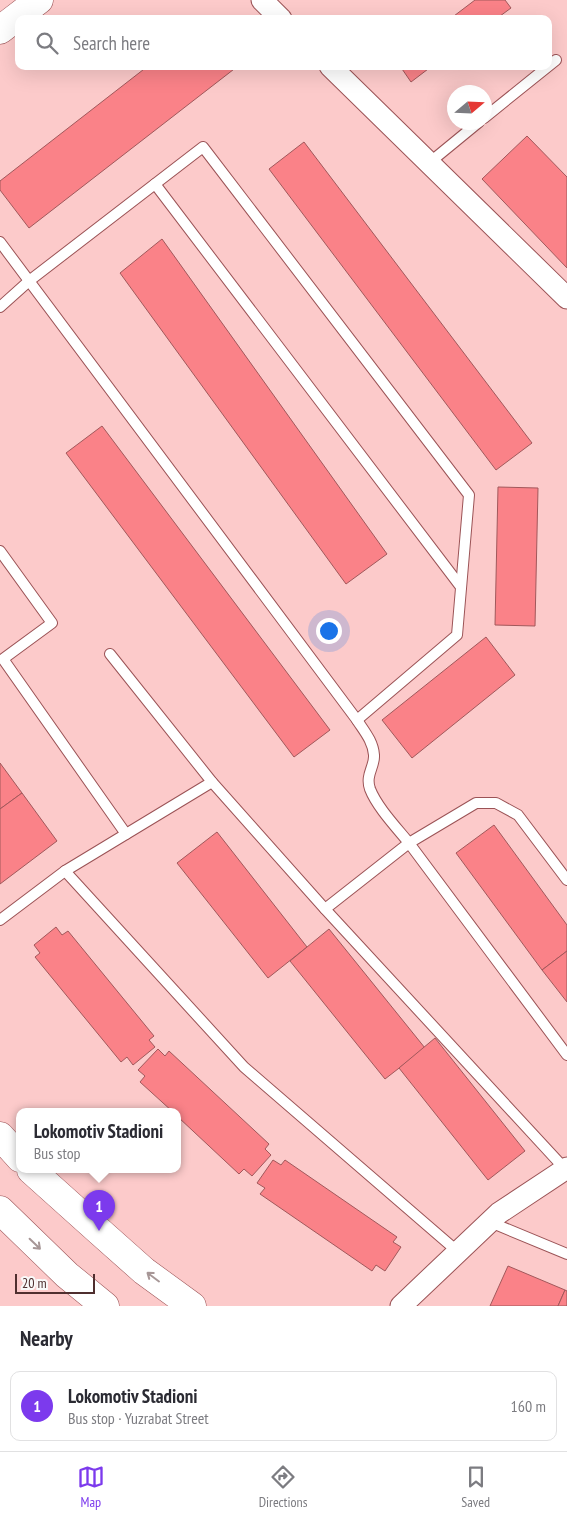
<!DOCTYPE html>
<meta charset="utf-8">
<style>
:root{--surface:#fff;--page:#f7f7f7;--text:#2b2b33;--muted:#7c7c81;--line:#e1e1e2;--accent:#7c3aed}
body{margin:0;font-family:"PT Sans Narrow",sans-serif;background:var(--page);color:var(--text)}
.compass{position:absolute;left:447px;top:85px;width:45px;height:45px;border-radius:50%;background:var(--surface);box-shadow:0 5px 20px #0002;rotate:71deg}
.scale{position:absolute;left:15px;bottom:12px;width:80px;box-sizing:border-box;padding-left:5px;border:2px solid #4f2f2f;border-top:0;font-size:14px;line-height:18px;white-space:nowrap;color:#4f2f2f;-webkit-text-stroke:4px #f9f9f9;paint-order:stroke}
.you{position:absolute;left:328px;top:630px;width:18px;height:18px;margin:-12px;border:4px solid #fff;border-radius:50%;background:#1a73e8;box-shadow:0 0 0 8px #1a73e833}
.badge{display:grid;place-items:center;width:32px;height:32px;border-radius:50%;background:var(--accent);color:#fff;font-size:16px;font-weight:700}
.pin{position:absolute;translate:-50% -41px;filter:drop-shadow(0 1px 2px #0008)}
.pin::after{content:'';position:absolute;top:26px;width:18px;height:15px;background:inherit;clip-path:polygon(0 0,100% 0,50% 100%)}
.popup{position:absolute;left:16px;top:1108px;width:165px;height:65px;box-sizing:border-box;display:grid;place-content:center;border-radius:10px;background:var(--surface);filter:drop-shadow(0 1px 4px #0005);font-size:16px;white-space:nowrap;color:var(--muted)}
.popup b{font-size:19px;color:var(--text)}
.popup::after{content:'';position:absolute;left:50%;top:100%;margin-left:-10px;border:10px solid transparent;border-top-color:var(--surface)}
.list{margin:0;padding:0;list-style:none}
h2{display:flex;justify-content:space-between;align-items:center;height:65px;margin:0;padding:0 20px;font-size:21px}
h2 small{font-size:16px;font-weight:400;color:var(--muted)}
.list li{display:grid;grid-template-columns:32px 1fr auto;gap:15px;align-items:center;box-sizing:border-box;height:70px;margin:0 10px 10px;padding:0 10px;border:1px solid var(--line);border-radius:10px}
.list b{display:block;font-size:19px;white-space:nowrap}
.list p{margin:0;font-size:16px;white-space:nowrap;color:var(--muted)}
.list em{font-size:16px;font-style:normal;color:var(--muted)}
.icon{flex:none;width:28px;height:28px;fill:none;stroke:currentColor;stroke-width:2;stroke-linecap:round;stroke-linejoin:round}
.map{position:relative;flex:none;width:567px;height:1306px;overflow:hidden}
.search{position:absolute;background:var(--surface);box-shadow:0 5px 20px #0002;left:15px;right:15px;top:15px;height:55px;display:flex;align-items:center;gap:12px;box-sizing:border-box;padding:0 18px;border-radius:10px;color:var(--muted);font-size:19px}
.sheet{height:145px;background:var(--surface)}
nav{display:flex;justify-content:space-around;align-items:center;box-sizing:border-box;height:70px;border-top:1px solid var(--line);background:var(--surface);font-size:14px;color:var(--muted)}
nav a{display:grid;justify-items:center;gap:2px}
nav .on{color:var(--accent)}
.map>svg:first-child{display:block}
.building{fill:#fa8288;stroke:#a1585b}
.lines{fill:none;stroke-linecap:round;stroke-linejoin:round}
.lane-casing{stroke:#9b5356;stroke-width:12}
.street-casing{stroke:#9b5356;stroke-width:23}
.secondary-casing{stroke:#9b5356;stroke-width:29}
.primary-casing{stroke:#9b5356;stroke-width:29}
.lane{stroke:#fff;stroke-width:10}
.street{stroke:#fff;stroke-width:21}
.secondary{stroke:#fff;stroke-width:28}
.primary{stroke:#fff;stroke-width:28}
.oneway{stroke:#a79797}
</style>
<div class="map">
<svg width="567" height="1306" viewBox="0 0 567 1306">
<rect width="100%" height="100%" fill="#fccaca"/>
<!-- building -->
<g class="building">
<path d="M 475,0 L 505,0 L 511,8 L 496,19 L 450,19 Z"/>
<path d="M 148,66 L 238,66 L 29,228 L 0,190 L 0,181 Z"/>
<path d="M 400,66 L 432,66 L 411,82 Z"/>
<path d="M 527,136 L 567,177 L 567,268 L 482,179 Z"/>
<path d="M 304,142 L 532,443 L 496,470 L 269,169 Z"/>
<path d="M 162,239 L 387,554 L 346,584 L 120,273 Z"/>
<path d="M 102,426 L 330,730 L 294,757 L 66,453 Z"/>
<path d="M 498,487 L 538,488 L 535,626 L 495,625 Z"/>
<path d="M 486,637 L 515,675 L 412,758 L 382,720 Z"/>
<path d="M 0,763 L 22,793 L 0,809 Z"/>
<path d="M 22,793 L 57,841 L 0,884 L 0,809 Z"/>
<path d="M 494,825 L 567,925 L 567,951 L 542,970 L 456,853 Z"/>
<path d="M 217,832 L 307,947 L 268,978 L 177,863 Z"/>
<path d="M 56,927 L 62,935 L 68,931 L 154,1036 L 149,1040 L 155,1047 L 133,1065 L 127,1057 L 121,1062 L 35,957 L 40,953 L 34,945 Z"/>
<path d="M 329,929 L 425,1048 L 385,1079 L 290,961 Z"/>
<path d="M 567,951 L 567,1002 L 542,970 Z"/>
<path d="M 435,1038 L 525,1151 L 488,1180 L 399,1068 Z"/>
<path d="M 158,1049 L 165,1056 L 169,1051 L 269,1144 L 265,1149 L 271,1155 L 252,1176 L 244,1169 L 239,1174 L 178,1117 L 178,1112 L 173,1112 L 140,1082 L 145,1076 L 138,1070 Z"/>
<path d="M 273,1160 L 281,1165 L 285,1160 L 397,1237 L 393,1242 L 401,1247 L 385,1271 L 376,1265 L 372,1271 L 260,1194 L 265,1188 L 257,1183 Z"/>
<path d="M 508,1266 L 565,1290 L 558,1306 L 490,1306 Z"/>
<path d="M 565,1290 L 567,1291 L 567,1306 L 558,1306 Z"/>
</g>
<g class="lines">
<defs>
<g id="lane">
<path d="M 484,118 L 556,60"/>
<path d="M 429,163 L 479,122"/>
<path d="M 155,184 L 461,587"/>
<path d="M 0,242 L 357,720 C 364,731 373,741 374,755 C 375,766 365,775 370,789 C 377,807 396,827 409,843 L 325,909"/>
<path d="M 0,307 L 29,281 L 203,147 L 469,495 L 457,635 L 357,720"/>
<path d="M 0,551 L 52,623 L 3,659 L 126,834"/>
<path d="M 110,654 L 212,782 L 325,909 L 565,1169"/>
<path d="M 65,871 L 212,782"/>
<path d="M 567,880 L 518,815 L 496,803 L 476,803 L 409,843 L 567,1055"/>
<path d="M 0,920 L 65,871 L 244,1067 L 457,1251"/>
<path d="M 490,1222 L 567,1254"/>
</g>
<g id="street">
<path d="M 262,0 L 281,19"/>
<path d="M 330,66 L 567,298"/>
<path d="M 401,1306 L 499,1213 L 567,1168"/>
</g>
<path id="secondary" d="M 0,30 L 39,0"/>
<g id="primary">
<path d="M 0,1136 L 20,1158"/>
<path d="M 31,1170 L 99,1231 L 144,1271 L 192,1306"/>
<path d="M 0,1210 L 67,1275 L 105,1306"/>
</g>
</defs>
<!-- lane casing -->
<use href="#lane" class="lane-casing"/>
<!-- street casing -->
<use href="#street" class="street-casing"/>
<!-- secondary casing -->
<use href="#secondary" class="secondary-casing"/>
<!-- primary casing -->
<use href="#primary" class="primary-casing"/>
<!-- lane -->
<use href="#lane" class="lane"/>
<!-- street -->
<use href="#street" class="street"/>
<!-- secondary -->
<use href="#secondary" class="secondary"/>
<!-- primary -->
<use href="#primary" class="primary"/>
</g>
<!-- one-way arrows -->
<defs><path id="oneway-shaft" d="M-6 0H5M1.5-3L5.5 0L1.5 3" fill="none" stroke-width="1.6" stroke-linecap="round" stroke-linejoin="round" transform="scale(1.25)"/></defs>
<g class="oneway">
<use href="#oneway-shaft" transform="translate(35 1244) rotate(44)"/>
<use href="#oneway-shaft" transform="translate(153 1277) rotate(-143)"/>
</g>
</svg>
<svg class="compass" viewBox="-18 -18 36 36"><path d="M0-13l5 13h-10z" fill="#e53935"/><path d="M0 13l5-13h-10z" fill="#7c7c81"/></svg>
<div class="scale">20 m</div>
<div class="you"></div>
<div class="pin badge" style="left:99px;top:1231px">1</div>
<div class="popup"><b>Lokomotiv Stadioni</b>Bus stop</div>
<div class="search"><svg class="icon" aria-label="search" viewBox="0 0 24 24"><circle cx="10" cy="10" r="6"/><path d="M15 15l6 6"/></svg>Search here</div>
</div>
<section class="sheet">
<h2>Nearby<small></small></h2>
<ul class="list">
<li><span class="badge">1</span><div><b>Lokomotiv Stadioni</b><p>Bus stop · Yuzrabat Street</p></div><em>160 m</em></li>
</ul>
</section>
<nav>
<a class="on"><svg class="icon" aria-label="map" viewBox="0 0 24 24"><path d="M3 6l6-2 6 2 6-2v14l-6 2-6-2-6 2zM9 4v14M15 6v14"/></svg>Map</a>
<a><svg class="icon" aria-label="directions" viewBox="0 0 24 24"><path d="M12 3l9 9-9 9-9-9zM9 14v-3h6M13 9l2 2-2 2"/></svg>Directions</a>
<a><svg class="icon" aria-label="saved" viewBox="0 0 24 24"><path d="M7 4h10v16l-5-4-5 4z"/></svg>Saved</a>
</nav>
